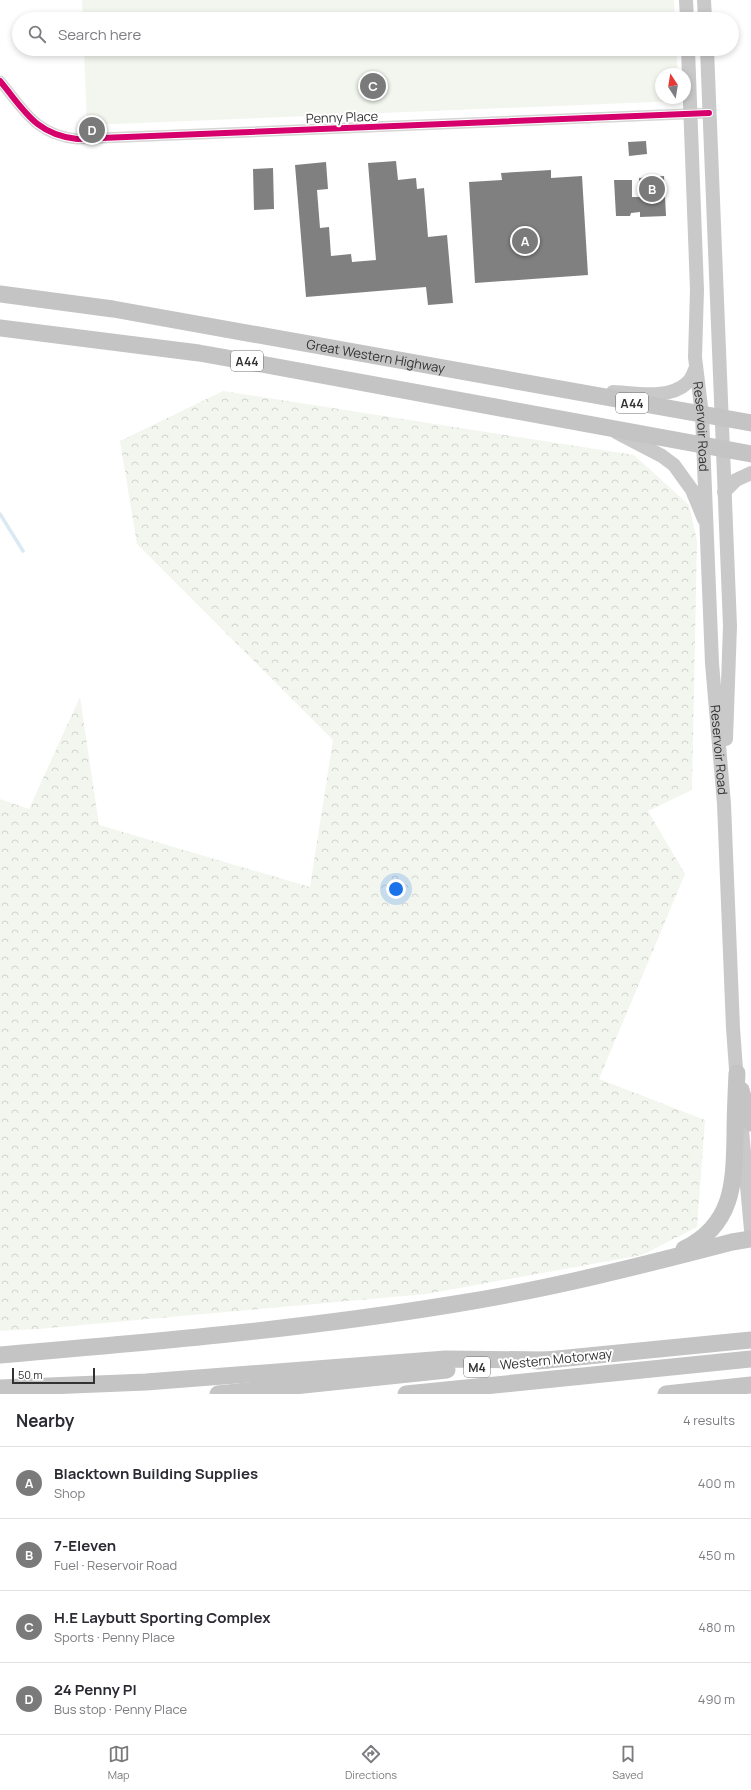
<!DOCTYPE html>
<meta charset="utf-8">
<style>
:root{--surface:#fff;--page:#f7f7f7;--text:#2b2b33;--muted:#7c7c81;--line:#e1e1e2;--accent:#7a7a7a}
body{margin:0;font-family:Manrope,sans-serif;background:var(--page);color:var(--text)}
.compass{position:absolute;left:655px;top:68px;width:36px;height:36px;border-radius:50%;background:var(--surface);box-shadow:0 2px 6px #0003;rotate:348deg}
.scale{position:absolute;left:12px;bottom:10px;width:83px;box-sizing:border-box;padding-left:4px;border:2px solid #323232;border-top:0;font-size:11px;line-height:14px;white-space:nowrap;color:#323232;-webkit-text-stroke:3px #fff;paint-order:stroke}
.you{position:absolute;left:396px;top:889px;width:14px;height:14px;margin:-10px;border:3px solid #fff;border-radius:50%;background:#1a73e8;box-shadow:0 0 0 6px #1a73e833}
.badge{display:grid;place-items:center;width:26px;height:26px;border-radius:50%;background:var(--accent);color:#fff;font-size:13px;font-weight:700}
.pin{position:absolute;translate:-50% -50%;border:2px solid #fff;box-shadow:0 1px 4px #0006}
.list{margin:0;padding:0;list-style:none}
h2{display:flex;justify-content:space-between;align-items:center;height:52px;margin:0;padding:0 16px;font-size:17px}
h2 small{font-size:13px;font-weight:400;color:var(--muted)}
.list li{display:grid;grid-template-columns:26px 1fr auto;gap:12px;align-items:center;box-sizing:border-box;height:72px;padding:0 16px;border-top:1px solid var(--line)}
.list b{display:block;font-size:15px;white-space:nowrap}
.list p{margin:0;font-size:13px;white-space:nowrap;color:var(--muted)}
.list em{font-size:13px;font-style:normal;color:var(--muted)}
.icon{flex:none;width:22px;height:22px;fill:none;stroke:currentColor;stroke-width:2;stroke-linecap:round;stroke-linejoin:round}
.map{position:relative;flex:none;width:751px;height:1394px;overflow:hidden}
.search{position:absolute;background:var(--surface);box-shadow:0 2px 6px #0003;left:12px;right:12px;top:12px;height:44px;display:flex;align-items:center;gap:10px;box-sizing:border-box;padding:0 14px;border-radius:22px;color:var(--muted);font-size:15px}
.sheet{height:340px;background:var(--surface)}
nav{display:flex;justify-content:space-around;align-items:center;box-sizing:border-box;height:56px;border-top:1px solid var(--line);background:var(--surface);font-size:11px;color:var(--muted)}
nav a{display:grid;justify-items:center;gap:2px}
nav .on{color:var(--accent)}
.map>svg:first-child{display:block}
.grass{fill:#f2f6ee}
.forest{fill:url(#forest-crowns)}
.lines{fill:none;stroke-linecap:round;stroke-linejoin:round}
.stream{stroke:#dbe9f3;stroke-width:3.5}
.building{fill:#808080}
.minor{stroke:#d6d6d6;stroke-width:11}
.major{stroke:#c9c9c9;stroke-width:14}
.highway{stroke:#c4c4c4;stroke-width:17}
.cycleway-casing{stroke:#fff;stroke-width:8}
.cycleway{stroke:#d6006c;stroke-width:6}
.labels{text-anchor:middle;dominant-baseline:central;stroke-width:4;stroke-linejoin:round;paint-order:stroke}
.shield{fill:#fff;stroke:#707070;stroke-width:1}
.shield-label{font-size:12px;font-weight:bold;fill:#323232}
.street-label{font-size:13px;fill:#323232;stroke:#fff}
</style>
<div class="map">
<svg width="751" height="1394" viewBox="0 0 751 1394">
<defs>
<pattern id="forest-crowns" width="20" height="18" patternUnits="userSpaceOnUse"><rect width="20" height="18" fill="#f2f6ee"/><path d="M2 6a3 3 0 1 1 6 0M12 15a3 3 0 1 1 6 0" fill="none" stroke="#d0d3cd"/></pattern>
</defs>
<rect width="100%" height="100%" fill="#fff"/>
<!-- grass -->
<g class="grass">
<path d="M 82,0 L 674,0 L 675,19 L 83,19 Z"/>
<path d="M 84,49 L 676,49 L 678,74 L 661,74 L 661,98 L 679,98 L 679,101 L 87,125 Z"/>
</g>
<!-- forest -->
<path class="forest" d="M 223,391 L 634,455 L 689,505 L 697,541 L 692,790 L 648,811 L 685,874 L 599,1079 L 705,1120 L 697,1227 L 642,1255 L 426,1294 L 38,1329 L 0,1331 L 0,799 L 29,809 L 80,697 L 99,825 L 310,887 L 333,740 L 137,544 L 120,441 Z"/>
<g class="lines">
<!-- stream -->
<path class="stream" d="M 0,514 L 23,551"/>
</g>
<!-- building -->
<g class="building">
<path d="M 646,141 L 647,154 L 629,156 L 628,142 Z"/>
<path d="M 396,161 L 398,180 L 416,178 L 417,189 L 424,188 L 428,237 L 447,235 L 453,303 L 428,305 L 426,287 L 306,297 L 295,165 L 326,162 L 328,189 L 317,190 L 320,228 L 329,227 L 331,256 L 351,254 L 352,262 L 376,260 L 368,163 Z"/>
<path d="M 273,168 L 274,209 L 254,210 L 253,169 Z"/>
<path d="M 551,170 L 551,178 L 582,176 L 588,275 L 475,283 L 469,182 L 502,180 L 501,173 Z"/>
<path d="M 664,176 L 666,216 L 640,217 L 640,212 L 631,213 L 630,216 L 616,216 L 614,180 L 632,180 L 632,197 L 640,197 L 639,178 Z"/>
</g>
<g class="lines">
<!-- minor -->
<path class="minor" d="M 0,81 C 24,110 36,135 77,139 L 709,113"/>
<!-- major -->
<g class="major">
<path d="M 686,0 L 687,19"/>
<path d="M 704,0 L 705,19"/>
<path id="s1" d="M 688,49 L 697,290 L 695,357 L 702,415 L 712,663 L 724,804 L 733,1028 L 737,1083"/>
<path d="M 707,49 L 730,626 L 726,739"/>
<path d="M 613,392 C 635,393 669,400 687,383 C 692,379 694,372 696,367"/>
<path d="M 616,432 L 662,456 L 674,465 L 692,490 L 704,519"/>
<path d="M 724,492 L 736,480 L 751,473"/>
<path d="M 742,1130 L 751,1230"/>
</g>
<!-- highway -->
<g class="highway">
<path id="s2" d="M 0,294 L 113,309 L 751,423"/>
<path d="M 0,328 L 199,353 L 261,364 L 751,454"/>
<path d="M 741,1090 L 751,1123"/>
<path d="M 684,1249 C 733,1225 734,1184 735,1137 C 735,1115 736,1094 737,1073"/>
<path d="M 0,1355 C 152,1342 304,1329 455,1304 C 549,1289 640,1266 732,1242 L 751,1239"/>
<path d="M 537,1361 L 751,1340"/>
<path d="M 0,1388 L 146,1382 L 446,1359 L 548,1360"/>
<path d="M 218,1394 L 447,1370"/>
<path d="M 406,1394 L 751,1359"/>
<path d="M 666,1394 L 751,1385"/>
</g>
<defs>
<path id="cycleway" d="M 0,81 C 24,110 36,135 77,139 L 709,113"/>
</defs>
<!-- cycleway casing -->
<use href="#cycleway" class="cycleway-casing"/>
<!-- cycleway -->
<use href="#cycleway" class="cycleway"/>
</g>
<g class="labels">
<!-- shield labels -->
<g class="shield">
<rect x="231" y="351" width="32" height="20" rx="3"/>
<rect x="616" y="393" width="32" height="20" rx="3"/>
<rect x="464" y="1357" width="26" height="20" rx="3"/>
</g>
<g class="shield-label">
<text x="247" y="361">A44</text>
<text x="632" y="403">A44</text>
<text x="477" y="1367">M4</text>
</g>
<!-- street labels -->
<g class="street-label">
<text transform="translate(342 117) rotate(-2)">Penny Place</text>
<text stroke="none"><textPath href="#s2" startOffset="381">Great Western Highway</textPath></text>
<text stroke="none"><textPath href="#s1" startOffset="378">Reservoir Road</textPath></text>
<text stroke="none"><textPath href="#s1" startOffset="702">Reservoir Road</textPath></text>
<text transform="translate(556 1359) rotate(-6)">Western Motorway</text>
</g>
</g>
</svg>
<svg class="compass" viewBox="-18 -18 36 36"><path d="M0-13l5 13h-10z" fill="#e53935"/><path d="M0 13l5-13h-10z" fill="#7c7c81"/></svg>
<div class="scale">50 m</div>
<div class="you"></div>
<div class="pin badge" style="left:525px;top:241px">A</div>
<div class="pin badge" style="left:652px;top:189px">B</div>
<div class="pin badge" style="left:373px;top:86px">C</div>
<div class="pin badge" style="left:92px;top:130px">D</div>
<div class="search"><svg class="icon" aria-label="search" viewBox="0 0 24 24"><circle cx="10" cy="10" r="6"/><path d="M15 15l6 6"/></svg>Search here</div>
</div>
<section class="sheet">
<h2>Nearby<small>4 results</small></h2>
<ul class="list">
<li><span class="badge">A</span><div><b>Blacktown Building Supplies</b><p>Shop</p></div><em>400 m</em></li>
<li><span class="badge">B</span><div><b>7-Eleven</b><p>Fuel · Reservoir Road</p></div><em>450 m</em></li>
<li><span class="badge">C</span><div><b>H.E Laybutt Sporting Complex</b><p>Sports · Penny Place</p></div><em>480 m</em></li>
<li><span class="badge">D</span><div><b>24 Penny Pl</b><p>Bus stop · Penny Place</p></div><em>490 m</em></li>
</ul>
</section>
<nav>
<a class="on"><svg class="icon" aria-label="map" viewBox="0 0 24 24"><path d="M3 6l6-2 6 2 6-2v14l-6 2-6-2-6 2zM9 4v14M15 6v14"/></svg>Map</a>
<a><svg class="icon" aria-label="directions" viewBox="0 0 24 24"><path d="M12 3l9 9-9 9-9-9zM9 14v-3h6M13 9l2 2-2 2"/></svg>Directions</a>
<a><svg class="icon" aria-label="saved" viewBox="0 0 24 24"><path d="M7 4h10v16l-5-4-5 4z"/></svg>Saved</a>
</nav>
